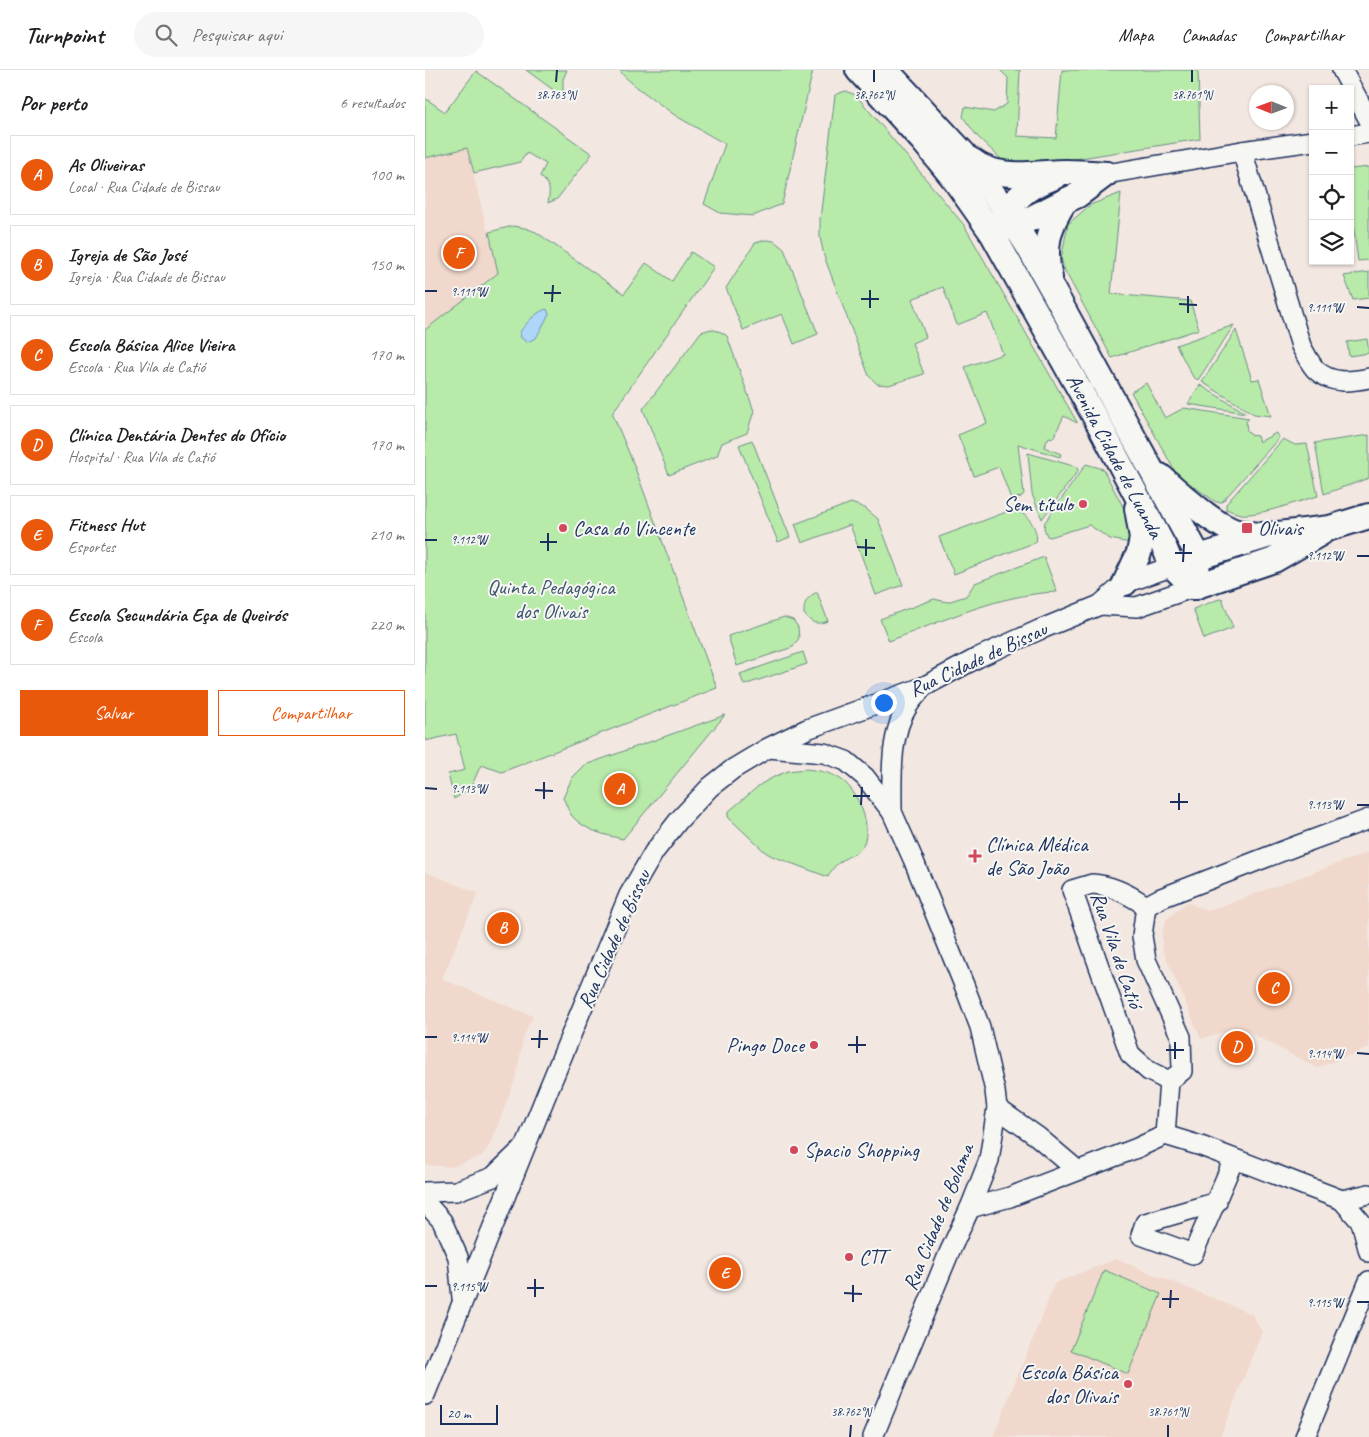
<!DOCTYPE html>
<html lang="pt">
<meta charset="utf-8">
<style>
:root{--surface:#fff;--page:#f6f6f6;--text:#202124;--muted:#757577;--line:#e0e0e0;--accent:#ea580c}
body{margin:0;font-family:Caveat,sans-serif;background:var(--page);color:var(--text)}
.controls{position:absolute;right:15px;top:15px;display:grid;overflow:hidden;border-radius:0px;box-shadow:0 1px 4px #0004}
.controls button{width:45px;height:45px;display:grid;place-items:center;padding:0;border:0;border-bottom:1px solid var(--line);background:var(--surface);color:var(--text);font:25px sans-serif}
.compass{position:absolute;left:824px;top:15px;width:45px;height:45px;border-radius:50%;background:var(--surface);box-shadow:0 1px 4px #0004;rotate:271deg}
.scale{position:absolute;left:15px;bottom:12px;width:58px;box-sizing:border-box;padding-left:5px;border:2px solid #1b2f5e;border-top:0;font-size:14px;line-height:18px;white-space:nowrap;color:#1b2f5e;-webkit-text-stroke:4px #f6f6f2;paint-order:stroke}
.you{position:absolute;left:458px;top:632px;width:18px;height:18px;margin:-12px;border:4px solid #fff;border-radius:50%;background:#1a73e8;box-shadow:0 0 0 8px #1a73e833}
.badge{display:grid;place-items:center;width:32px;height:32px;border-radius:50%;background:var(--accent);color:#fff;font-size:16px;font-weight:700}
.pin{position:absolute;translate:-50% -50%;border:2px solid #fff;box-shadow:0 1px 5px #0006}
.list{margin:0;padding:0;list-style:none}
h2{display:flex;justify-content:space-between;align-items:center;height:65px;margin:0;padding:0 20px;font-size:21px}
h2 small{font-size:16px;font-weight:400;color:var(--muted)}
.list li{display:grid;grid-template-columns:32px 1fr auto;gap:15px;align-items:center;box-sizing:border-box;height:80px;margin:0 10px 10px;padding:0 10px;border:1px solid var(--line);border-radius:0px}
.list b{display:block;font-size:19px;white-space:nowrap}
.list p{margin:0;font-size:16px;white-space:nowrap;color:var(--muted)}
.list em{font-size:16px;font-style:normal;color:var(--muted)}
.actions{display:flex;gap:10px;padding:15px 20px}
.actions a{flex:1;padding:11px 0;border:1px solid var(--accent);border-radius:0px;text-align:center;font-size:18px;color:var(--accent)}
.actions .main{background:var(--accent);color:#fff}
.icon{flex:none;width:28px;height:28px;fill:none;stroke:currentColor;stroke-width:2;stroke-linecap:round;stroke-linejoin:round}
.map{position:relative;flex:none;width:944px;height:1367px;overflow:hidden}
header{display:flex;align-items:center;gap:30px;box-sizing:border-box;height:70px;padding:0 25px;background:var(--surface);border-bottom:1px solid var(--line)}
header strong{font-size:24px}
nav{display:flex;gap:28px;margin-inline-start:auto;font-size:18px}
.search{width:350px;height:45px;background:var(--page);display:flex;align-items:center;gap:12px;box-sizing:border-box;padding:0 18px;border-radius:28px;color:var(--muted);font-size:19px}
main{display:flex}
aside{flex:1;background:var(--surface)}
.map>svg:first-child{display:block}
.built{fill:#f0d8cd}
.green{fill:#b8eaa9;stroke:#6a8c84}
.water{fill:#add6f8;stroke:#7393ba}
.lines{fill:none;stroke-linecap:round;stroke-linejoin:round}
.minor-casing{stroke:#1b2f5e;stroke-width:22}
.major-casing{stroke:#1b2f5e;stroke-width:28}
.minor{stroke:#f6f6f2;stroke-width:19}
.major{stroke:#f6f6f2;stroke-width:24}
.ticks{fill:none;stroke:#1b2f5e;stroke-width:2}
.poi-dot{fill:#d1495b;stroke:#f6f6f2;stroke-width:2}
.labels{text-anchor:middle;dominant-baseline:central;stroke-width:4;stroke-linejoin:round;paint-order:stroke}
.street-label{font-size:21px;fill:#1b2f5e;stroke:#f6f6f2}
.poi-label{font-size:21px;fill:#1b2f5e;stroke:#f6f6f2;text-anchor:start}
.park-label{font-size:21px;fill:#3a546d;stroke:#f6f6f2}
.ticks-label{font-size:12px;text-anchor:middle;fill:#1b2f5e;stroke:#f6f6f2;stroke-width:4;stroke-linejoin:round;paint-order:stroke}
</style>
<header>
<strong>Turnpoint</strong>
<div class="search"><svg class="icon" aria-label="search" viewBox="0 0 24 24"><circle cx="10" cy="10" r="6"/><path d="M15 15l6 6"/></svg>Pesquisar aqui</div>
<nav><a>Mapa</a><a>Camadas</a><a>Compartilhar</a></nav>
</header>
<main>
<aside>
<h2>Por perto<small>6 resultados</small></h2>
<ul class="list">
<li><span class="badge">A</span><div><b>As Oliveiras</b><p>Local · Rua Cidade de Bissau</p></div><em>100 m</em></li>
<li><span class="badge">B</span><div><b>Igreja de São José</b><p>Igreja · Rua Cidade de Bissau</p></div><em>150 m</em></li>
<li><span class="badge">C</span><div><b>Escola Básica Alice Vieira</b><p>Escola · Rua Vila de Catió</p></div><em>170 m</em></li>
<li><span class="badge">D</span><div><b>Clínica Dentária Dentes do Ofício</b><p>Hospital · Rua Vila de Catió</p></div><em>170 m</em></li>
<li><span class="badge">E</span><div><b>Fitness Hut</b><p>Esportes</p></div><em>210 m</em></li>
<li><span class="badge">F</span><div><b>Escola Secundária Eça de Queirós</b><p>Escola</p></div><em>220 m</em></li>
</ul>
<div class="actions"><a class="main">Salvar</a><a>Compartilhar</a></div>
</aside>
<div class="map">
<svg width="944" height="1367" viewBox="0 0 944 1367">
<rect width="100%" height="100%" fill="#f3e8e1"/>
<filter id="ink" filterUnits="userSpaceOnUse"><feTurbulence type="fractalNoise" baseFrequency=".02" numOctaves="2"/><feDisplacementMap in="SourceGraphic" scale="10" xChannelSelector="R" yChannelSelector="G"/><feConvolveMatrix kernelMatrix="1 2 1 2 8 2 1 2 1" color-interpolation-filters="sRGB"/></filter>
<g filter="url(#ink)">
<!-- built -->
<g class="built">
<path d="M 42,78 L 73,203 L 0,260 L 0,88 Z"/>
<path d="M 944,782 L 944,978 L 892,998 L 814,957 L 776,969 L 737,878 L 737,863 L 741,850 L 762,832 L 783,841 Z"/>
<path d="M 0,802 L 53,823 L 17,909 L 108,946 L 99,965 L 91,1007 L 66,1073 L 57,1086 L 27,1097 L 0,1095 Z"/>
<path d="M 691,1189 L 827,1244 L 837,1262 L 795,1367 L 568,1367 L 630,1213 Z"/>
</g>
<!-- green -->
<g class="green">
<path d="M 101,0 L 142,0 L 138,9 L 138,27 Z"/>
<path d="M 195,0 L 388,0 L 357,134 L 328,146 L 295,143 L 279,134 L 300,74 L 251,46 L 209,15 L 198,5 Z"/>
<path d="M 575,0 L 595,0 L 592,66 L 631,68 L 637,0 L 773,0 L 775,69 L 606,96 L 579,92 L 552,66 L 538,47 L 540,37 L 569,42 L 582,34 L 583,8 Z"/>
<path d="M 51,1 L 167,84 L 132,129 L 123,133 C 125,119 126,116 115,106 L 121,94 L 102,83 L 95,92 L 49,103 L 42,78 L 0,88 L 0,28 L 20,42 Z"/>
<path d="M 420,21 L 431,25 L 539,155 L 652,352 L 652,353 L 639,346 L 628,368 L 624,367 L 619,377 L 636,384 L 635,387 L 593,374 L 599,424 L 596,427 L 586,429 L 574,397 L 549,406 L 533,365 L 562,353 L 540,297 L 578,284 L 562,243 L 532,255 L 518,217 L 487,229 L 501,267 L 487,273 L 499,304 L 464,315 L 452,314 L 444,306 L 399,186 L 395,167 L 395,149 L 410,25 Z"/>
<path d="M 944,97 L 944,190 L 933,191 L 925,130 L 925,99 Z"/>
<path d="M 696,123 L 686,224 L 765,231 L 774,259 L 687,288 L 640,201 L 636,189 L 643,154 L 665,135 Z"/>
<path d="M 88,156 L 100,158 L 111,162 L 199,224 L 221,193 L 247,211 L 266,182 L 289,197 L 188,342 L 188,345 L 207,390 L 292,618 L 77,702 L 56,695 L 45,719 L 29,729 L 23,704 L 40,700 L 31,664 L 0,671 L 0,260 L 73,203 L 64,162 Z"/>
<path d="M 341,170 L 349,171 L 359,179 L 393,264 L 369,274 L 357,244 L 318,260 L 301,218 L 330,173 Z"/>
<path d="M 944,202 L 944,228 L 928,230 L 919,206 Z"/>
<path d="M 809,255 L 773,310 L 768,307 L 751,275 Z"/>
<path d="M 286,259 L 296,262 L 302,266 L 329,341 L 322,363 L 297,373 L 292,386 L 244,405 L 218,339 L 276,262 Z"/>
<path d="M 811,260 L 827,310 L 834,309 L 846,346 L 829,344 L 777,312 Z"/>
<path d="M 942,269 L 944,283 L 924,286 L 922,272 Z"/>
<path d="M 721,313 L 740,348 L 759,338 L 824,348 L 821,352 L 822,361 L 826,365 L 832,366 L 834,372 L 851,363 L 854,368 L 797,432 L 791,432 L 752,405 L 706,322 Z"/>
<path d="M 775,315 L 821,343 L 763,334 Z"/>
<path d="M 944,365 L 944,408 L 899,424 L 890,373 Z"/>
<path d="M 858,369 L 870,375 L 882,374 L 893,426 C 874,431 835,446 816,444 C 811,443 806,441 801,439 L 801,434 Z"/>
<path d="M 327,370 L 365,467 L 353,472 L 314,375 Z"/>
<path d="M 603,383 L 652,397 L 653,401 L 617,449 L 607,424 Z"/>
<path d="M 661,394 L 678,399 L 703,446 L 705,454 L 705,473 L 685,469 L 664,455 L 625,467 L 622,466 L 619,458 L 620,452 Z"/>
<path d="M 426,433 L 440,438 L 453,449 L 478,515 L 451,525 L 425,455 L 377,473 L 370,454 Z"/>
<path d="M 587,440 C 590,441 594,441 596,443 C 605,447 614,462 611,472 L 529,504 L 514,467 Z"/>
<path d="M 619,487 L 632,522 C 574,524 518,551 464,571 L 455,549 L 509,529 L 522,532 L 541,526 L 550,513 Z"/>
<path d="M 392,522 L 403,551 C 392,555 387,554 379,544 C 379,532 381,528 392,522 Z"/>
<path d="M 797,528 L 808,558 L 779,569 L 768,539 Z"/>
<path d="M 359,547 L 368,550 L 373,557 L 374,568 L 368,577 L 312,596 L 303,566 Z"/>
<path d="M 378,582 L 382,594 L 319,615 L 315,604 Z"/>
<path d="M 300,645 L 198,769 C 180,765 160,761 147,746 C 143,741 141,733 138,728 L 147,708 L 160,695 Z"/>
<path d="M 380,699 C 413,702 426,711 438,742 C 441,750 443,764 439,773 C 435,784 423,785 415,792 C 409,796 406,801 403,807 L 347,786 L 340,782 L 303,747 L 303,742 L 336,714 L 349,707 L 363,701 Z"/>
<path d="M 679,1200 L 736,1224 L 703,1304 L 646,1280 Z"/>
</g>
<!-- water -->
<path class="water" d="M 122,239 L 124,244 L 111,268 L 102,272 L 96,268 L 95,262 C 101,253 112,241 122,239 Z"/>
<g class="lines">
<defs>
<g id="minor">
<path d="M 917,0 L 944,50"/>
<path d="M 925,66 L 944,63"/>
<path d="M 817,81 L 876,276 C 880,283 885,294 891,300 C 906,314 925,312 944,308"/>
<path d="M 681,104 L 817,81 L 888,71"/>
<path d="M 675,535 L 712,537 L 769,517"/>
<path d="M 344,678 L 399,683 L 421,691 L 440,707 L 467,742 L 488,789 L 539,915 L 555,957 L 570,1021 L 572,1038 L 564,1090 L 545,1138 L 524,1183 L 448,1367"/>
<path d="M 467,742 C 467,710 464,664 483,636 C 487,629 493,624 497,618"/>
<path d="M 667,814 C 687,815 704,824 721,836 L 717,866 L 721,890 L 756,967 L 757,1001 L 744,1011 L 724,1001 L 705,984 L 647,820 Z"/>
<path d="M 721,836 L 736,828 L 876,774 L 944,749"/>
<path d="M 572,1038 L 613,1067 L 652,1100"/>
<path d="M 740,1065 L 744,1011"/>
<path d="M 0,1122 L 31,1121 L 68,1107 L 96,1080"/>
<path d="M 917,1130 L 944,1124"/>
<path d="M 0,1132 L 17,1151 L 33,1187 L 37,1228"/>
<path d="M 792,1132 L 720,1153 L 716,1165 L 768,1184 L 809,1089"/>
<path d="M 545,1138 L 585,1127 L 712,1078 L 740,1065 L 776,1076 L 917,1130 L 936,1152 L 944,1182"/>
<path d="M 0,1325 L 124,1018 L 204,825 L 229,782 L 254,750 L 285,717 L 308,699 L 343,678 L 382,659 L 498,617 L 554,587 L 614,560 L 675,535 L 700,513 L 774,487"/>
<path d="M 880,1367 L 944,1211"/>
</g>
<g id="major">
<path d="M 433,0 L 498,71 L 529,109 L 567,163 L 675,356 L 740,479 L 747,496 L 769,517"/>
<path d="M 461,0 L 539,84 L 581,141 L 603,176 L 630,224 L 774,487 L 769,517"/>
<path d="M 546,90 C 574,112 608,102 641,102 C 654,102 667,103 681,104"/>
<path d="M 573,153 C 582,140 593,125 607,117 C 614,113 622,110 629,107"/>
<path d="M 576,160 L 601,151 L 640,131 L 653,125 L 681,104"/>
<path d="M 625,208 C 618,177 623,157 640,131"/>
<path d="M 735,406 C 754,422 782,449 804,459 C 813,464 825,464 835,465"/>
<path d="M 774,487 L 845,465 L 905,458 L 944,446"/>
<path d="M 700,513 L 714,483 L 717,468 L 712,438"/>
<path d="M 769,517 L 849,490 L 896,463"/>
</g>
</defs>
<!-- minor casing -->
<use href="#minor" class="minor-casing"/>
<!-- major casing -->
<use href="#major" class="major-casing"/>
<!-- minor -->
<use href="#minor" class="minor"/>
<!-- major -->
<use href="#major" class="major"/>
</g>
</g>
<!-- ticks -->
<path class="ticks" d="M 131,12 L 132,0M 449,12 L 449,0M 767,12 L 767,0M 0,221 L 12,221M 119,223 L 136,223M 436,229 L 454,229M 127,232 L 128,215M 754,234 L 772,235M 932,237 L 944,238M 445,238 L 445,220M 763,243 L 763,226M 0,470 L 12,470M 115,472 L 132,472M 432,477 L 450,478M 123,481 L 123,463M 750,483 L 767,483M 441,486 L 441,469M 932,486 L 944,486M 758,492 L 759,474M 0,718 L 12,719M 110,720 L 128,721M 428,726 L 445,726M 119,729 L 119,712M 745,732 L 763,732M 436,735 L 437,717M 932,735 L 944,735M 754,740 L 754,723M 0,967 L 12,967M 106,969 L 123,969M 423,975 L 441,975M 114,978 L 115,960M 741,980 L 759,980M 432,983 L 432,966M 932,983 L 944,984M 750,989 L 750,972M 0,1216 L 12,1216M 102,1218 L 119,1218M 419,1223 L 437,1224M 110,1227 L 110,1209M 737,1229 L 754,1229M 428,1232 L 428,1215M 932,1232 L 944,1232M 745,1238 L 746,1220M 425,1367 L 426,1355M 743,1367 L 743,1355"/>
<!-- markers -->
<g class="poi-dot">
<circle cx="658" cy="434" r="5"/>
<circle cx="138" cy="458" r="5"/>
<rect x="816" y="452" width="12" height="12" rx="2.5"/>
<path d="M547.5 778.5h5v5h5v5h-5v5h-5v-5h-5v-5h5z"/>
<circle cx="389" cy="975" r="5"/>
<circle cx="369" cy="1080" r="5"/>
<circle cx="424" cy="1187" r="5"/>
<circle cx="703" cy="1314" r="5"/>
</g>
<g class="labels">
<!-- street labels -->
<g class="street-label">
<text transform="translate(690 386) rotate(62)">Avenida Cidade de Luanda</text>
<text transform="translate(553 589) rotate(-25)">Rua Cidade de Bissau</text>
<text transform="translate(189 869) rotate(-66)">Rua Cidade de Bissau</text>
<text transform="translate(692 880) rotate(71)">Rua Vila de Catió</text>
<text transform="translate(513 1147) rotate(-68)">Rua Cidade de Bolama</text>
</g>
<!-- poi labels -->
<g class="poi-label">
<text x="648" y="434" text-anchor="end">Sem título</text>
<text x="148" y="458">Casa do Vincente</text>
<text x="833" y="458">Olivais</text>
<text x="561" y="774">Clínica Médica<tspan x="561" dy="24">de São João</tspan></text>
<text x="379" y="975" text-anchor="end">Pingo Doce</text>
<text x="379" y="1080">Spacio Shopping</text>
<text x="434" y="1187">CTT</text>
<text x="693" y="1302" text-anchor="end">Escola Básica<tspan x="693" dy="24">dos Olivais</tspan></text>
</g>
<!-- park labels -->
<g class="park-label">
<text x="126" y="517">Quinta Pedagógica<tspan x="126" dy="24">dos Olivais</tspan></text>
</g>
</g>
<g class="ticks-label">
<text x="131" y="29">38.763°N</text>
<text x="449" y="29">38.762°N</text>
<text x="767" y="29">38.761°N</text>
<text x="44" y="226">9.111°W</text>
<text x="900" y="242">9.111°W</text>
<text x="44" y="474">9.112°W</text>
<text x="900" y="490">9.112°W</text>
<text x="44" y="723">9.113°W</text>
<text x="900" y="739">9.113°W</text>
<text x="44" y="972">9.114°W</text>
<text x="900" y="988">9.114°W</text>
<text x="44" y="1221">9.115°W</text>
<text x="900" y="1237">9.115°W</text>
<text x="426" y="1346">38.762°N</text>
<text x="743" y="1346">38.761°N</text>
</g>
</svg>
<div class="controls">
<button>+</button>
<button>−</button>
<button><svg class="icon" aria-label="locate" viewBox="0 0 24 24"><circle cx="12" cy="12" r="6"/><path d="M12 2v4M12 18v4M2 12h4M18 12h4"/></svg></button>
<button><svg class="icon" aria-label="layers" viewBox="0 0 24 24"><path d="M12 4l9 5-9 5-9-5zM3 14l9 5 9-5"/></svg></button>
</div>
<svg class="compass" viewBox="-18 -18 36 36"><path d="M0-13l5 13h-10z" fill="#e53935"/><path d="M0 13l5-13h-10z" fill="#757577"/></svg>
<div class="scale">20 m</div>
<div class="you"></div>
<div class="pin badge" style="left:195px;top:719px">A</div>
<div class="pin badge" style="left:78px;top:858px">B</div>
<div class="pin badge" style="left:849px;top:918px">C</div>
<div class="pin badge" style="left:812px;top:977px">D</div>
<div class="pin badge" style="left:300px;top:1203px">E</div>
<div class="pin badge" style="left:34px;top:183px">F</div>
</div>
</main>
